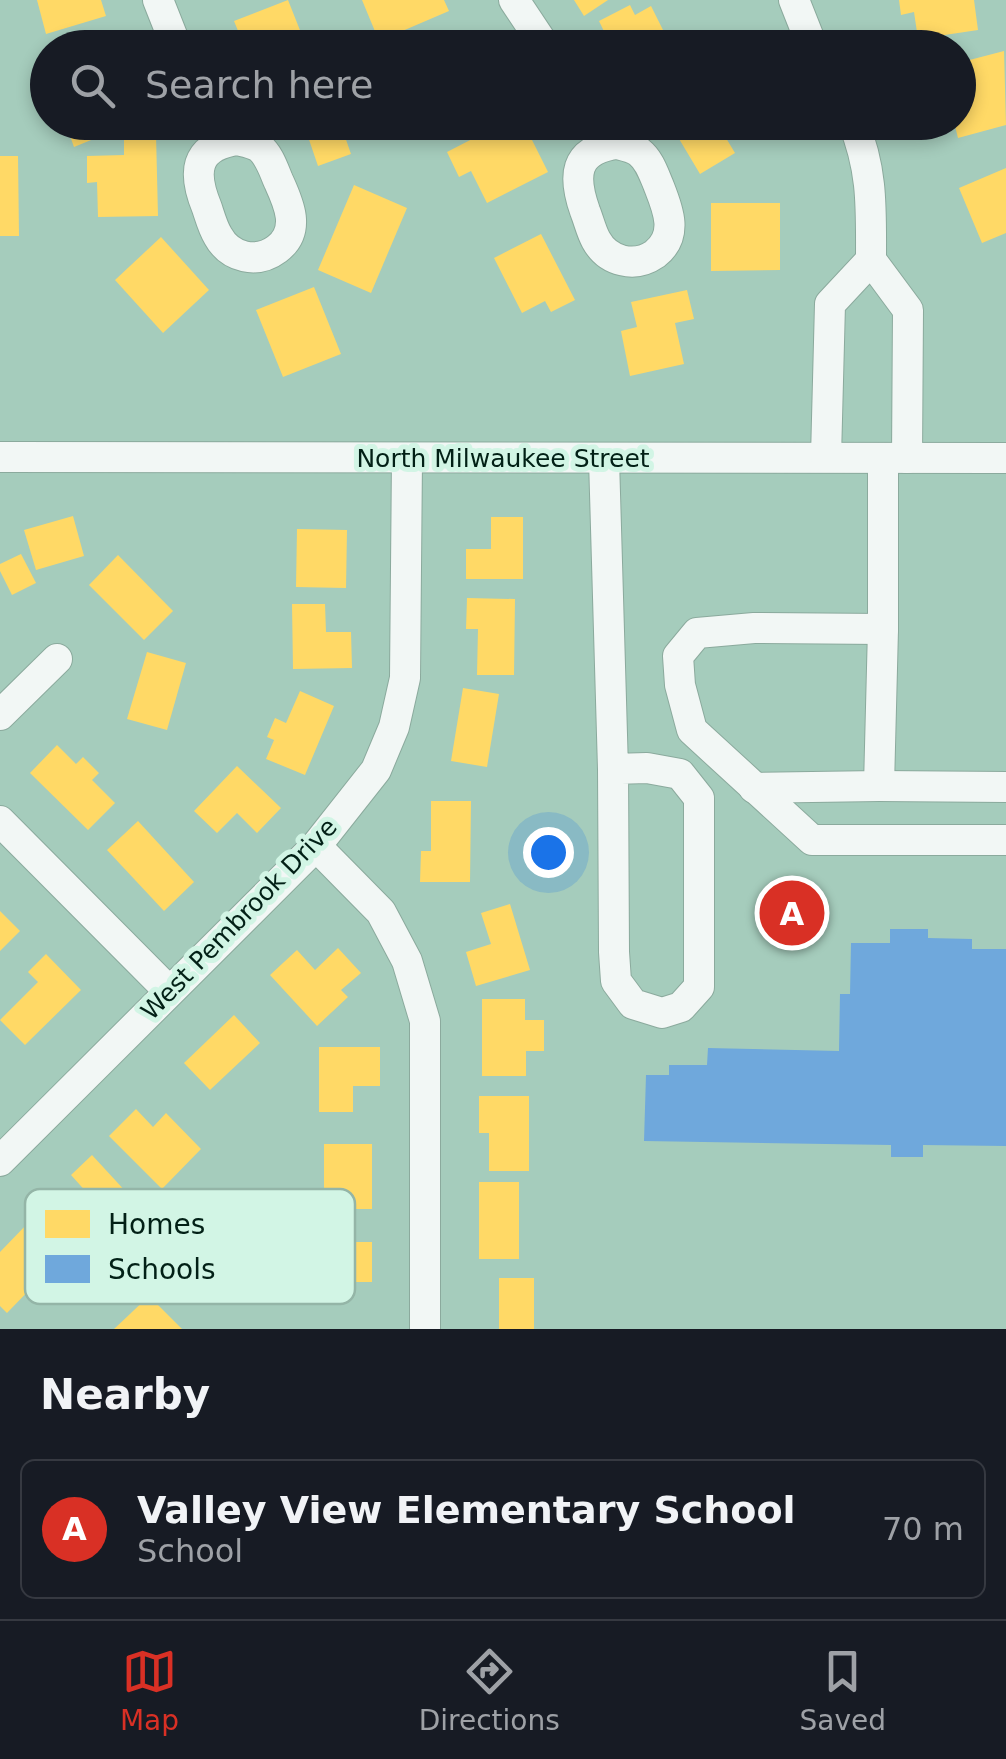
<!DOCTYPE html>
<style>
:root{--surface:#171b24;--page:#242831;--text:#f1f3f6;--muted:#9ea1a6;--line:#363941;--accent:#d93025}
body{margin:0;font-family:"DejaVu Sans",sans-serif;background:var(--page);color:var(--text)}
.you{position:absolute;left:548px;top:852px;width:35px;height:35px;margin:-25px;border:8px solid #fff;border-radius:50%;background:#1a73e8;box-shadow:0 0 0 15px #1a73e833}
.badge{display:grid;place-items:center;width:65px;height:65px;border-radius:50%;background:var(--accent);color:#fff;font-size:32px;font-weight:700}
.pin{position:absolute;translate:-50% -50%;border:5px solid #fff;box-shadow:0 2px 10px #0006}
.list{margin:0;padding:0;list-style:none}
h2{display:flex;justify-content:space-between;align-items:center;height:130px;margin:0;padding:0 40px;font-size:42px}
h2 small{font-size:32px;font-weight:400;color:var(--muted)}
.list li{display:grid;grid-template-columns:65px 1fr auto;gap:30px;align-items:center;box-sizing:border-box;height:140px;margin:0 20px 20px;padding:0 20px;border:2px solid var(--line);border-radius:15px}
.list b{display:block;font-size:38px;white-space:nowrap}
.list p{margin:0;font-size:32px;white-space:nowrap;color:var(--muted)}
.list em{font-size:32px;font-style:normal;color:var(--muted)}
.icon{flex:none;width:55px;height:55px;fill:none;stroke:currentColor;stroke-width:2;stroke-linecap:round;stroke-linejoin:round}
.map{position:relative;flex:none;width:1006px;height:1329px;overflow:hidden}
.search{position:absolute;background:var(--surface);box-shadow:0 5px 15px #0003;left:30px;right:30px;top:30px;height:110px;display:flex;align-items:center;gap:25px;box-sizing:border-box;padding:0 35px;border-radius:55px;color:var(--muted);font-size:38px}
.sheet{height:290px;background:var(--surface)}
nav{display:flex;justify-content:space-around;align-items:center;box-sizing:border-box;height:140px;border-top:2px solid var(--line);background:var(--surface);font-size:28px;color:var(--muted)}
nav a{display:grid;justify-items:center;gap:5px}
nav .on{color:var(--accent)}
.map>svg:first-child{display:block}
.homes{fill:#ffd966}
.schools{fill:#6fa8dc}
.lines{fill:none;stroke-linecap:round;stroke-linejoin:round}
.minor-casing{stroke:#8baa9d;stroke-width:32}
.minor{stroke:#f2f7f5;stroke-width:30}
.labels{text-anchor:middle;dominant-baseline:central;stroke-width:10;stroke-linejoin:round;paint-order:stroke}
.street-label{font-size:25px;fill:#022016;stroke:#d2f5e5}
.key{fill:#d2f5e5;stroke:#94b5a7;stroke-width:2.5}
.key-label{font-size:28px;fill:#022016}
</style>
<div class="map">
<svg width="1006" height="1329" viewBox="0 0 1006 1329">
<rect width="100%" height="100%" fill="#a5ccbc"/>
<!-- homes -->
<g class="homes">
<path d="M 37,0 L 101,0 L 106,16 L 46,34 Z"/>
<path d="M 288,0 L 307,48 L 245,48 L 234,21 Z"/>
<path d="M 362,0 L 444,0 L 449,11 L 379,41 Z"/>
<path d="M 574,0 L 608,0 L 584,16 Z"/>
<path d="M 899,0 L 974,0 L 978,30 L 918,39 L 914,12 L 901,15 Z"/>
<path d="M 630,5 L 635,15 L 651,6 L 672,48 L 612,48 L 599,21 Z"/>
<path d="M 1004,51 L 1006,125 L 958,138 L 954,122 L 958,122 L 958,63 Z"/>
<path d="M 65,122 L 133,122 L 133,123 L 74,147 Z"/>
<path d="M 303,122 L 367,122 L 367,123 L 343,131 L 351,154 L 318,166 Z"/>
<path d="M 505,122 L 523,122 L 548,172 L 487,203 L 471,171 L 459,177 L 447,152 Z"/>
<path d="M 669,122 L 752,122 L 726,138 L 735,153 L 700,174 Z"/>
<path d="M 156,134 L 158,216 L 98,217 L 97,182 L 87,183 L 87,156 L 124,155 L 124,135 Z"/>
<path d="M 0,156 L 18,156 L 19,236 L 0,236 Z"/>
<path d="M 1006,168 L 1006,233 L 982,243 L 959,188 Z"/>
<path d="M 354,185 L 407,208 L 371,293 L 318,270 Z"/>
<path d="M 711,203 L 780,203 L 780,270 L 711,271 Z"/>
<path d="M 541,234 L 575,300 L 551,312 L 545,301 L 522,313 L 494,258 Z"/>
<path d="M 161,237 L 209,290 L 163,333 L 115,280 Z"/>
<path d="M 314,287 L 341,354 L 283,377 L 256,310 Z"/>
<path d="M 687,290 L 694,319 L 675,323 L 684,364 L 630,376 L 621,331 L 637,327 L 631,302 Z"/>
<path d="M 73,516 L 84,556 L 36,570 L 24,530 Z"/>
<path d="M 491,517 L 523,517 L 523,579 L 466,579 L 466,549 L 491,549 Z"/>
<path d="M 297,529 L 347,530 L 346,588 L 296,587 Z"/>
<path d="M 21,554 L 36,583 L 12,595 L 0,571 L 0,564 Z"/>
<path d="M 118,555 L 173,611 L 144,640 L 89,585 Z"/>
<path d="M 467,598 L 515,599 L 514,675 L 477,675 L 478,629 L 466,629 Z"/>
<path d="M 292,604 L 325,604 L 326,632 L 351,632 L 352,668 L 293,669 Z"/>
<path d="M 147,652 L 186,663 L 167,730 L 127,719 Z"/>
<path d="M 463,688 L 499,694 L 487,767 L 451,761 Z"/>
<path d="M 300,691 L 334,706 L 305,775 L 266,759 L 274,740 L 267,737 L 275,718 L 286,723 Z"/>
<path d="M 57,745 L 76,764 L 83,757 L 99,773 L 92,780 L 115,803 L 88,830 L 30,773 Z"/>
<path d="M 237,766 L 281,808 L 257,833 L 237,813 L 217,833 L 194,811 Z"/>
<path d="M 431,801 L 471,801 L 470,882 L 420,882 L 421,851 L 431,851 Z"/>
<path d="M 138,821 L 194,882 L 164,911 L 107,850 Z"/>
<path d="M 510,904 L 530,970 L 476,986 L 466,952 L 491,944 L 481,913 Z"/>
<path d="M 0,911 L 20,931 L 0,951 Z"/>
<path d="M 338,948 L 361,973 L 341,990 L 348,997 L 317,1026 L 270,975 L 297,950 L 315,970 Z"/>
<path d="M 46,954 L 81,990 L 25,1045 L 0,1020 L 38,982 L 28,972 Z"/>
<path d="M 482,999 L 525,999 L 525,1020 L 544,1020 L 544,1051 L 526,1051 L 526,1076 L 482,1076 Z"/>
<path d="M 234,1015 L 260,1043 L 210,1090 L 184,1063 Z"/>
<path d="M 319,1047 L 380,1047 L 380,1086 L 353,1086 L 353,1112 L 319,1112 Z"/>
<path d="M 479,1096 L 529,1096 L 529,1171 L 489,1171 L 489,1133 L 479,1133 Z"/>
<path d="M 136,1109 L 153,1127 L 166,1113 L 201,1149 L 162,1189 L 109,1136 Z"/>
<rect x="324" y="1144" width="48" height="65"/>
<path d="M 92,1155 L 140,1207 L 84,1259 L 55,1227 L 89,1195 L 71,1175 Z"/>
<rect x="479" y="1182" width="40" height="77"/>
<path d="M 28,1223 L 54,1250 L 31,1273 L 38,1281 L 7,1313 L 0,1306 L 0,1252 Z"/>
<rect x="311" y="1242" width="61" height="40"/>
<rect x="499" y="1278" width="35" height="51"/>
<path d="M 149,1296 L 182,1329 L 114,1329 Z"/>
</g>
<!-- schools -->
<path class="schools" d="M 890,929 L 928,929 L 928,938 L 972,939 L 972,949 L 1006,949 L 1006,1146 L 923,1145 L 923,1157 L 891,1157 L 891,1145 L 644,1141 L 646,1075 L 669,1075 L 669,1065 L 707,1065 L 708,1048 L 839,1051 L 840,994 L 850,994 L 851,943 L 890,943 Z"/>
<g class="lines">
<defs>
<g id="minor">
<path d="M 158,0 L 177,48"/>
<path d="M 514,0 L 546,48"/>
<path d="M 794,0 L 813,48"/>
<path d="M 853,122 C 873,171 871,208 871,260"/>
<path d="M 237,140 C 245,142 252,143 259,147 C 269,155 273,168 278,180 C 288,202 302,230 277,249 C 257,264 230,258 218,236 C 213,228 210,217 207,208 C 193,174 193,147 237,140 Z"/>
<path d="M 617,144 C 625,146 632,147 639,152 C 649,160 653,172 658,184 C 667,207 680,235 655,254 C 635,268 608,262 596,240 C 591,231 589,221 585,211 C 573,177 573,150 617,144 Z"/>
<path d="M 0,457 L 1006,458"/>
<path d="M 826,457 L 830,304 L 871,260 L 908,310 L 907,458"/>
<path d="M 604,459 L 613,769 L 614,952 L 616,981 L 633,1004 L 662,1013 L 681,1007 L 699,987 L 699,798 L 680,774 L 647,768 L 613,769"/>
<path d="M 883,629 L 754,628 L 697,633 L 678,656 L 680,685 L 692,730 L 812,840 L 1006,840"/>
<path d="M 0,715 L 57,659"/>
<path d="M 879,786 L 1006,787"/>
<path d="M 754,788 L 879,786 L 883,629 L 883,458"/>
<path d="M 0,821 L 169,991"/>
<path d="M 316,846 L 381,912 L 407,961 L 425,1021 L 425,1329"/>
<path d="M 0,1161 L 316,846 L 376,770 L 394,727 L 405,678 L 407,458"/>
</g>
</defs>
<!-- minor casing -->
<use href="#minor" class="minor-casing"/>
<!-- minor -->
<use href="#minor" class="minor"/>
</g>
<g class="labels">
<!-- street labels -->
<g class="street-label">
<text x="503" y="458">North Milwaukee Street</text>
<text transform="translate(239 919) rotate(-46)">West Pembrook Drive</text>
</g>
</g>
<!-- legend -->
<rect x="25" y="1189" width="330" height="115" rx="15" class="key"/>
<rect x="45" y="1210" width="45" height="28" fill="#ffd966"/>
<rect x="45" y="1255" width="45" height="28" fill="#6fa8dc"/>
<g class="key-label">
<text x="108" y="1234">Homes</text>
<text x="108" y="1279">Schools</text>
</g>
</svg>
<div class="you"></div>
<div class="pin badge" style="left:792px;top:913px">A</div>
<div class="search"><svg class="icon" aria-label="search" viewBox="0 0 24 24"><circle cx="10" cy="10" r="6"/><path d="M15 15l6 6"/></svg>Search here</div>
</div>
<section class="sheet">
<h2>Nearby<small></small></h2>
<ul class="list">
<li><span class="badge">A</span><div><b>Valley View Elementary School</b><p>School</p></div><em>70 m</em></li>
</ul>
</section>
<nav>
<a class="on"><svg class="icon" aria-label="map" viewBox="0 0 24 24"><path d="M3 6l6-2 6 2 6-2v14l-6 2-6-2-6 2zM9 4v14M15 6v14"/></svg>Map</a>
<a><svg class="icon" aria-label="directions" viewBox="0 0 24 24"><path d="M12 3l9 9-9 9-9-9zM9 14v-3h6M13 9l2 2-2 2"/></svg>Directions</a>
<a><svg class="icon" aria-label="saved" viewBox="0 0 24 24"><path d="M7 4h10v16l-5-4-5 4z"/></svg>Saved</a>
</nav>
